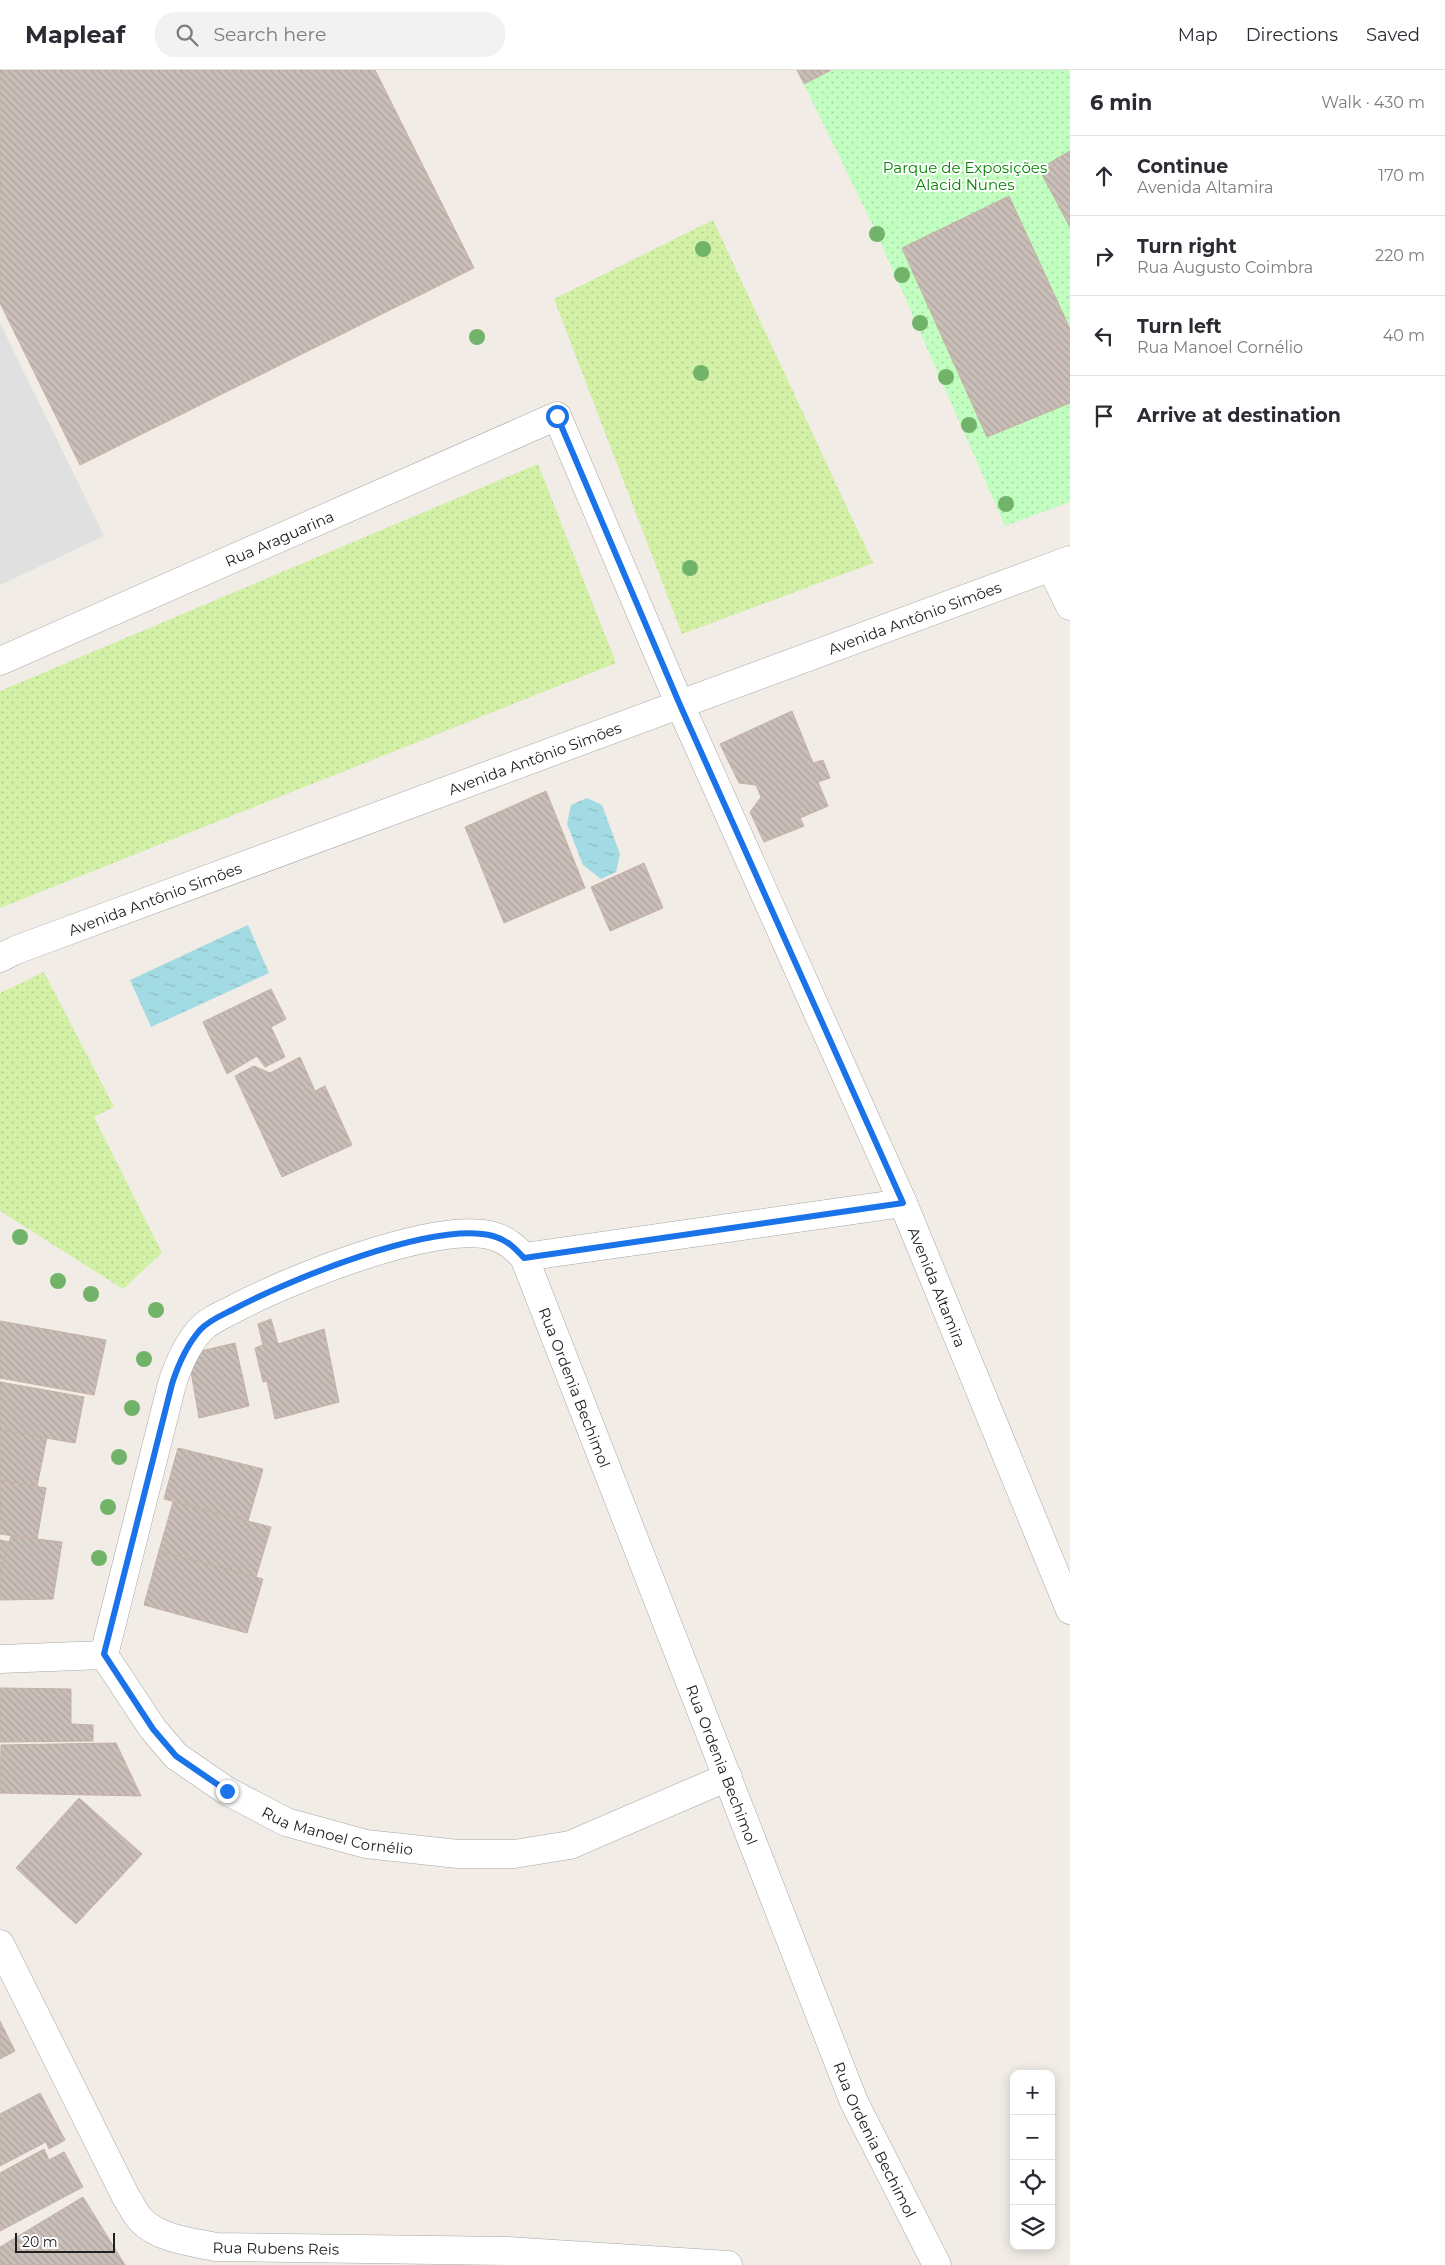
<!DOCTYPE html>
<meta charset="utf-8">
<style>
:root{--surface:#fff;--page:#f2f2f3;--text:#2b2b33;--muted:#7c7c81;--line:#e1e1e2}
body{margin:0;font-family:Montserrat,sans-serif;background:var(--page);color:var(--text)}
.controls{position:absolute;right:15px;bottom:15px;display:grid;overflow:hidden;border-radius:10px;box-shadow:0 2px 12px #0003}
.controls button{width:45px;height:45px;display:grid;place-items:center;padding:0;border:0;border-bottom:1px solid var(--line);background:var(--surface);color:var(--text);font:25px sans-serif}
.scale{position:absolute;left:15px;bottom:12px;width:100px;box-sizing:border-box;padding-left:5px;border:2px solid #202020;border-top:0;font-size:14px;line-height:18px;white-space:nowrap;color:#202020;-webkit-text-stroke:4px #fff;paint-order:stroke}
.stop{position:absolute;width:15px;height:15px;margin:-11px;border:4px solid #1a73e8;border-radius:50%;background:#fff}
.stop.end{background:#1a73e8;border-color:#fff;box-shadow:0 1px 5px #0008}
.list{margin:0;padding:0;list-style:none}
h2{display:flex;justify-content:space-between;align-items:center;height:65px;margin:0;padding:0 20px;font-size:21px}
h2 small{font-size:16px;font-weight:400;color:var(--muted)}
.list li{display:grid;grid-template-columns:32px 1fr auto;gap:15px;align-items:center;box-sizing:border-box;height:80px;padding:0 20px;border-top:1px solid var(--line)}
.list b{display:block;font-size:19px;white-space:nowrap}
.list p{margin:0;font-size:16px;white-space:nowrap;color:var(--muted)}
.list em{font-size:16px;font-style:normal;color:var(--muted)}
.icon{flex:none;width:28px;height:28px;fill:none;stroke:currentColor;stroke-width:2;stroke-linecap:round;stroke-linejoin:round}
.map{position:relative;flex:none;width:1070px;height:2195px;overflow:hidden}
header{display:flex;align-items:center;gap:30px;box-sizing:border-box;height:70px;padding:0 25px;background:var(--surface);border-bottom:1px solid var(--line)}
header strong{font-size:24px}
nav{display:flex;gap:28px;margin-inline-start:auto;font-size:18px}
.search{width:350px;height:45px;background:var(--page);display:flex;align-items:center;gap:12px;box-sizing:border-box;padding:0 18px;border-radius:20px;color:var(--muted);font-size:19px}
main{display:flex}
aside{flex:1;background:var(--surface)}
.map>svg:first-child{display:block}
.grass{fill:url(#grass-dots)}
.park{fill:url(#park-dots)}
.parking{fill:#e0e0e0}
.water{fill:url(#water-ripples)}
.building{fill:url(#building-back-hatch);stroke:#c5b0a6}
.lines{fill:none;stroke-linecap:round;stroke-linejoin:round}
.minor-casing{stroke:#a7a7a7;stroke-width:29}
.minor{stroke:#fff;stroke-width:28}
.tree{fill:#70b369}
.route{stroke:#1a73e8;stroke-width:6}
.labels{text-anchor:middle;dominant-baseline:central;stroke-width:4;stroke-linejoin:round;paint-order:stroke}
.park-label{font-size:15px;fill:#068503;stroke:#fff}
.street-label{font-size:15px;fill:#202020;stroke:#fff}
</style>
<header>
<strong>Mapleaf</strong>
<div class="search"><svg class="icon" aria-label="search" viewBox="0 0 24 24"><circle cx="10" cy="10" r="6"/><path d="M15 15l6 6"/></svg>Search here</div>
<nav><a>Map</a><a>Directions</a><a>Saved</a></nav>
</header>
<main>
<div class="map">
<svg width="1070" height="2195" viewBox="0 0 1070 2195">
<defs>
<pattern id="grass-dots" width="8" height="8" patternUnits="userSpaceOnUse" patternTransform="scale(1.25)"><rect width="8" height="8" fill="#d3f0a7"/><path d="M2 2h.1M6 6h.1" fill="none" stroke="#b5ce8f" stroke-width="1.8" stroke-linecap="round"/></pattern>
<pattern id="park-dots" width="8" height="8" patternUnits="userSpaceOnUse" patternTransform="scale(1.25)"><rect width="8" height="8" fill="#c2fec0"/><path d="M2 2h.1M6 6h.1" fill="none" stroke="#a6d9a5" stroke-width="1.8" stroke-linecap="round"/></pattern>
<pattern id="water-ripples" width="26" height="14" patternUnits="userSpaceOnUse" patternTransform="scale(1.25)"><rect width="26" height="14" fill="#a2dbe3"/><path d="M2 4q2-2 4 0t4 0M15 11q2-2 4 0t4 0" fill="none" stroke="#8bbcc2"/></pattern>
<pattern id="building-back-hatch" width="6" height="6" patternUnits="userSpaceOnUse" patternTransform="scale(1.25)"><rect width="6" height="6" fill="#cabeb8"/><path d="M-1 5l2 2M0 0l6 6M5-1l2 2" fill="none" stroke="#ada39e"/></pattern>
</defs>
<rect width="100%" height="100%" fill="#f1ece6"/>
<!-- grass -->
<g class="grass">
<path d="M 713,150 L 873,493 L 682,564 L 554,229 Z"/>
<path d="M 538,394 L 616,593 L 0,838 L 0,621 Z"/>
<path d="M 44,902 L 114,1037 L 94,1047 L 162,1183 L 123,1219 L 0,1141 L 0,923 Z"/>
</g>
<!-- park -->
<path class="park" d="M 797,0 L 1070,0 L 1070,432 L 1005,456 L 877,164 Z"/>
<!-- parking -->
<path class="parking" d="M 0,253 L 104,466 L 0,515 Z"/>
<!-- water -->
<g class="water">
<path d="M 587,728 L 602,735 L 620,784 L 616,802 L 601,809 L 583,795 L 567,754 L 571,735 Z"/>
<path d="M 248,855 L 269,903 L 151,957 L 130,910 Z"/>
</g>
<!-- building -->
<g class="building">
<path d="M 0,0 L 375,0 L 474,198 L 80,395 L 0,233 Z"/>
<path d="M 797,0 L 831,0 L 804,14 Z"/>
<path d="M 1070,81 L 1070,157 L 1039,99 Z"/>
<path d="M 1009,126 L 1070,259 L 1070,333 L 987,367 L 902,178 Z"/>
<path d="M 792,641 L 813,693 L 823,690 L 830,708 L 818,712 L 828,736 L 800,748 L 804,756 L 764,772 L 750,742 L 761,727 L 756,715 L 739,713 L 720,674 Z"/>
<path d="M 546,721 L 585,818 L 504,853 L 465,757 Z"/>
<path d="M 644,793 L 663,838 L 610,861 L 591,817 Z"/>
<path d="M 271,919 L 286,949 L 271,957 L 285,987 L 265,997 L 257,986 L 227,1004 L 203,952 Z"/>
<path d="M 300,987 L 315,1021 L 325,1016 L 352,1075 L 282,1107 L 235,1006 L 254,996 L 270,1003 Z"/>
<path d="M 271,1249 L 278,1274 L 324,1259 L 339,1332 L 275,1349 L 267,1311 L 263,1312 L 255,1278 L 263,1275 L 258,1254 Z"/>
<path d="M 0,1251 L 106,1270 L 94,1325 L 0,1308 Z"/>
<path d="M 235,1273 L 249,1336 L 199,1348 L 188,1284 Z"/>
<path d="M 0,1312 L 84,1327 L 75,1373 L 0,1360 Z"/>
<path d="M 0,1360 L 47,1367 L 37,1416 L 0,1410 Z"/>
<path d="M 178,1378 L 263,1399 L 248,1451 L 164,1429 Z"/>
<path d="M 0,1410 L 46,1418 L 37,1469 L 0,1464 Z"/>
<path d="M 173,1432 L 271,1457 L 256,1507 L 159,1481 Z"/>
<path d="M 11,1466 L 62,1472 L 53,1529 L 0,1530 L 0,1505 Z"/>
<path d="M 0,1470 L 9,1472 L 0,1505 Z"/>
<path d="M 159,1481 L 263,1509 L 247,1563 L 144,1535 Z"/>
<path d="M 0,1618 L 71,1619 L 71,1654 L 93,1655 L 93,1671 L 0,1672 Z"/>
<path d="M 116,1673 L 141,1726 L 0,1723 L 1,1675 Z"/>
<path d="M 79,1728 L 142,1784 L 76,1854 L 16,1798 Z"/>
<path d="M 0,1951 L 15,1981 L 0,1989 Z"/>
<path d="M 40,2023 L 65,2070 L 49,2079 L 46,2072 L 0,2096 L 0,2044 Z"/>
<path d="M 44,2079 L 49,2090 L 64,2082 L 83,2117 L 0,2161 L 0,2103 Z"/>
<path d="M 83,2127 L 125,2195 L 0,2195 L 0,2177 Z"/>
</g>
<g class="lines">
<defs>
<g id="minor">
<path d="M 1051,497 L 1070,536"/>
<path id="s1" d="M 0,591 L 557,346 L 680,635 L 903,1133 L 1070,1540"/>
<path id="s2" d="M 0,888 L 16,880 L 1070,490"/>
<path id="s3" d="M 524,1187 L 854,2032 L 937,2195"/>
<path d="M 104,1585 L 172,1314 C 178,1295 187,1275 200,1260 C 208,1251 222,1245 232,1240 C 286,1211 435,1150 493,1166 C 507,1170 514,1177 524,1187 L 903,1133"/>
<path id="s4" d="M 104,1585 L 153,1659 L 176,1686 L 227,1721 L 286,1752 L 366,1774 L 458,1784 L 514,1784 L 570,1775 L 728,1707"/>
<path d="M 0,1589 L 104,1585"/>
<path id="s5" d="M 0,1874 L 126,2127 C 131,2134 135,2144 141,2150 C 159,2169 192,2172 216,2177 L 507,2181 L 728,2195"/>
</g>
</defs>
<!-- minor casing -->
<use href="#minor" class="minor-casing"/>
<!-- minor -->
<use href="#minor" class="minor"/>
</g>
<!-- trees -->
<g class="tree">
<circle cx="877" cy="164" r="8"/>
<circle cx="703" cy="179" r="8"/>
<circle cx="902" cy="205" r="8"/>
<circle cx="920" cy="253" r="8"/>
<circle cx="477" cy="267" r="8"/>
<circle cx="701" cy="303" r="8"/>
<circle cx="946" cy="307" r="8"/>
<circle cx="969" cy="355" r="8"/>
<circle cx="1006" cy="434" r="8"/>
<circle cx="690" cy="498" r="8"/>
<circle cx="20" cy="1167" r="8"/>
<circle cx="58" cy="1211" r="8"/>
<circle cx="91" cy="1224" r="8"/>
<circle cx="156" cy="1240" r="8"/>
<circle cx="144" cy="1289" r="8"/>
<circle cx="132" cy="1338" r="8"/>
<circle cx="119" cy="1387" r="8"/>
<circle cx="108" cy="1437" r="8"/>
<circle cx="99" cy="1488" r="8"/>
</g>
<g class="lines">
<!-- route -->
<path class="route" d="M 227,1721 L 176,1686 L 153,1659 L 104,1584 L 172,1314 C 178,1295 187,1275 200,1260 C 208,1251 222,1245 232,1240 C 286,1211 434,1150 493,1166 C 507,1170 514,1177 524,1188 L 903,1133 L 680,635 L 557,346"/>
</g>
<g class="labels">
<!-- park labels -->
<g class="park-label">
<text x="965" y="97">Parque de Exposições<tspan x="965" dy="17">Alacid Nunes</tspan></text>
</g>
<!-- street labels -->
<g class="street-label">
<text stroke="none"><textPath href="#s1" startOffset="305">Rua Araguarina</textPath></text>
<text stroke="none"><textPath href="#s2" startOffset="976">Avenida Antônio Simões</textPath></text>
<text stroke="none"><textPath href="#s2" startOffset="571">Avenida Antônio Simões</textPath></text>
<text stroke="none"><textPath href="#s2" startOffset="166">Avenida Antônio Simões</textPath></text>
<text stroke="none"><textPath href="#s1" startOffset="1559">Avenida Altamira</textPath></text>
<text stroke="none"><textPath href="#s3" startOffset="140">Rua Ordenia Bechimol</textPath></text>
<text stroke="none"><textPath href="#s3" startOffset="545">Rua Ordenia Bechimol</textPath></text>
<text stroke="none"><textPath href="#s4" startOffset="305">Rua Manoel Cornélio</textPath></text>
<text stroke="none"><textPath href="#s3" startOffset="950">Rua Ordenia Bechimol</textPath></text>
<text stroke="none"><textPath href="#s5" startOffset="451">Rua Rubens Reis</textPath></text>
</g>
</g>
</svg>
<div class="controls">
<button>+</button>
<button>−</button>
<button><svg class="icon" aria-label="locate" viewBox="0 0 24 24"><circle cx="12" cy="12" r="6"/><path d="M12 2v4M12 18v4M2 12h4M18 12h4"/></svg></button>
<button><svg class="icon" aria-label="layers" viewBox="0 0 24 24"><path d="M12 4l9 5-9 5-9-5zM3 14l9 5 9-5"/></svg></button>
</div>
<div class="scale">20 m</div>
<div class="stop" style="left:557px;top:346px"></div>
<div class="stop end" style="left:227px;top:1721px"></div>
</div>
<aside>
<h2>6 min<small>Walk · 430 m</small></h2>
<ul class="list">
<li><svg class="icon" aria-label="ahead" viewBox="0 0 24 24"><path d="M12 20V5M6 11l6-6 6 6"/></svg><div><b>Continue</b><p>Avenida Altamira</p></div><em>170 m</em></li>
<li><svg class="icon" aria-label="right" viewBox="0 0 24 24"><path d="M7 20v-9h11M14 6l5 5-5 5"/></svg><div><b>Turn right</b><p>Rua Augusto Coimbra</p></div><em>220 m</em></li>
<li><svg class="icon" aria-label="left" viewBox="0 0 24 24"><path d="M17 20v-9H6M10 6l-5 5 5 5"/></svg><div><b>Turn left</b><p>Rua Manoel Cornélio</p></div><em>40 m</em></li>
<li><svg class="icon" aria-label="arrive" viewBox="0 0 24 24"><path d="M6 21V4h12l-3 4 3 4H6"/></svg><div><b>Arrive at destination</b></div></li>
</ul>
</aside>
</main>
